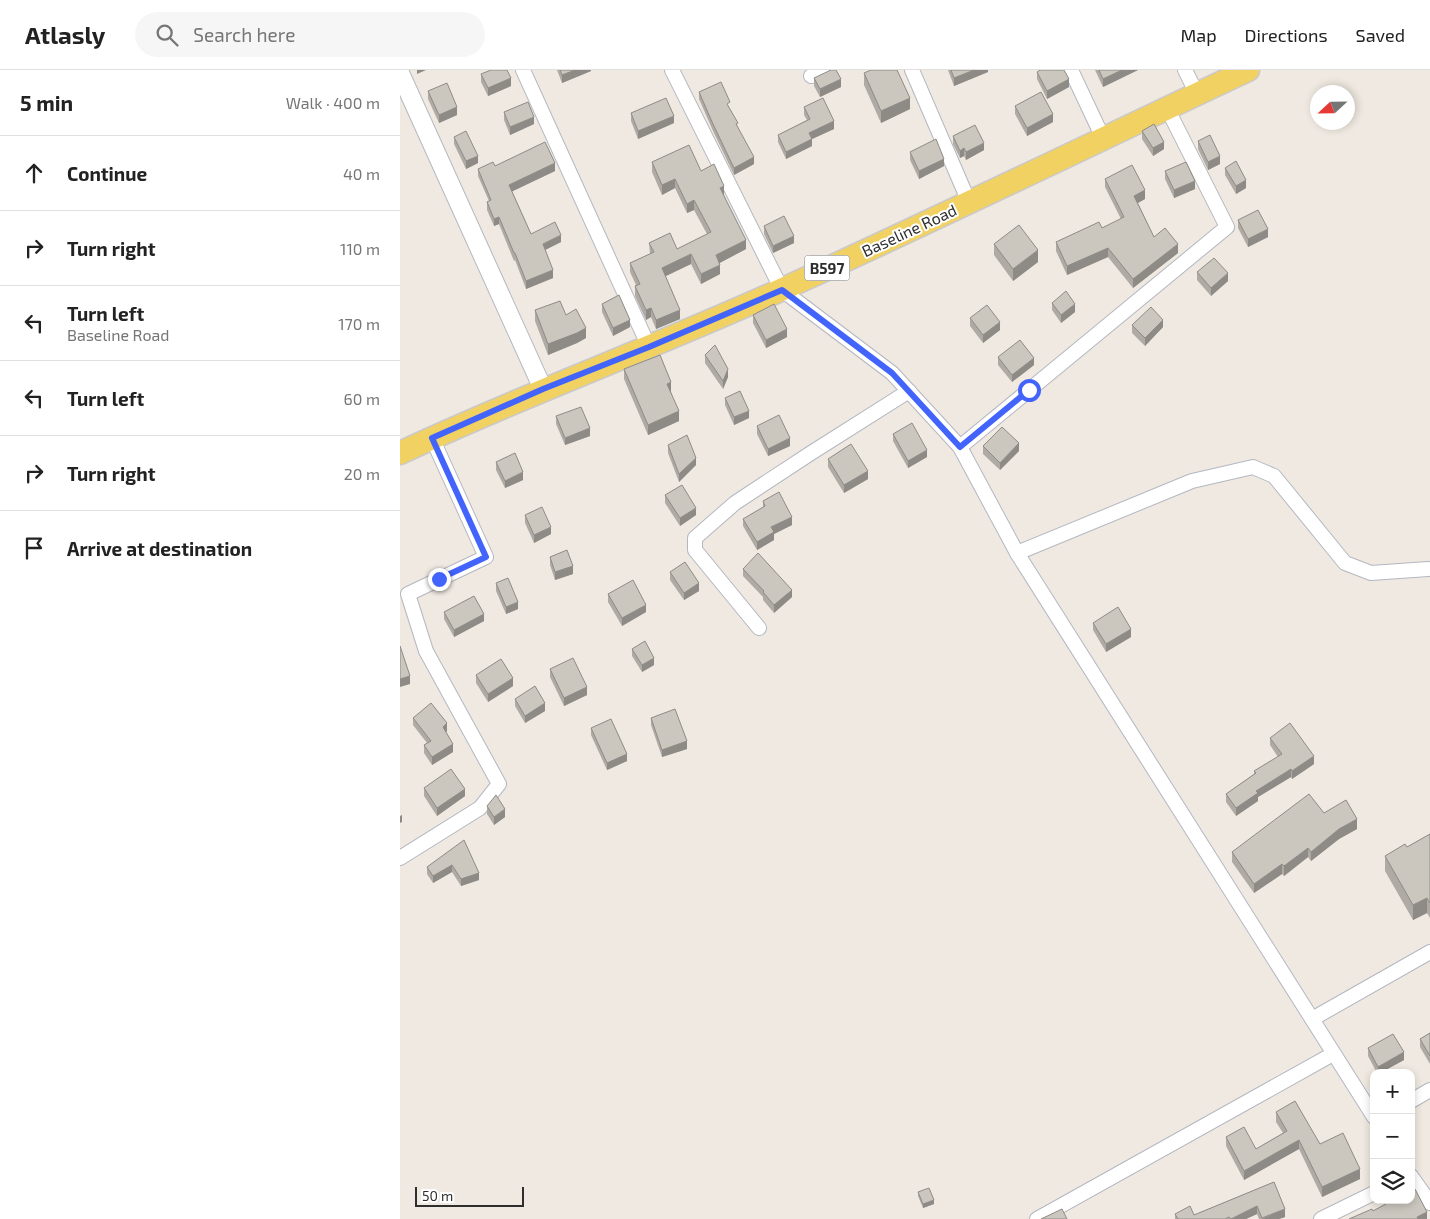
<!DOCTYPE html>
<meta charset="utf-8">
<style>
:root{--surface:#fff;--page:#f6f6f6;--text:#222;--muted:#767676;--line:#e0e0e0}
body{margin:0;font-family:"Exo 2",sans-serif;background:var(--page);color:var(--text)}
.controls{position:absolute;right:15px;bottom:15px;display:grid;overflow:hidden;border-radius:10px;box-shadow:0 2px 8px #0003}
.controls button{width:45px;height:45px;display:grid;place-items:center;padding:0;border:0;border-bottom:1px solid var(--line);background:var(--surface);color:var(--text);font:25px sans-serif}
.compass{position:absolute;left:910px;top:15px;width:45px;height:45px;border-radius:50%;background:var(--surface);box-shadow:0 2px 8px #0003;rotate:248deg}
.scale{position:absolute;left:15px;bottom:12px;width:109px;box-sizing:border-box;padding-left:5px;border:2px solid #2e2e2e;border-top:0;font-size:14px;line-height:18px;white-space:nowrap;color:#2e2e2e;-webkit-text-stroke:4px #fff;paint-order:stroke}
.stop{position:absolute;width:15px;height:15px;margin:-11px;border:4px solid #4264fb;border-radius:50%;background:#fff}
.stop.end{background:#4264fb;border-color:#fff;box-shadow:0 1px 5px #0008}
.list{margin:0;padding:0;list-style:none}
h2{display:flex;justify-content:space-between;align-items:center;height:65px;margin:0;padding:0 20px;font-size:21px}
h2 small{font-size:16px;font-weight:400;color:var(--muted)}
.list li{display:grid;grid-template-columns:32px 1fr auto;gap:15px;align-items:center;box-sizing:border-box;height:75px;padding:0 20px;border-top:1px solid var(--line)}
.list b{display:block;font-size:19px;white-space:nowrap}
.list p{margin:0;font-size:16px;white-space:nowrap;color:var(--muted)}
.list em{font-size:16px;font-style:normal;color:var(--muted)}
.icon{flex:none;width:28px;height:28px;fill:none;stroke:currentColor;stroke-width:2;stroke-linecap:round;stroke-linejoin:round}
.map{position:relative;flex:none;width:1030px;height:1149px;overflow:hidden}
header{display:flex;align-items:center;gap:30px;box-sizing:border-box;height:70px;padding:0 25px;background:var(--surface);border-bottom:1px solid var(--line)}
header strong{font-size:24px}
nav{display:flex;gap:28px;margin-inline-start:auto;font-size:18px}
.search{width:350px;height:45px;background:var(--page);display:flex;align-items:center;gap:12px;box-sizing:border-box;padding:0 18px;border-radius:28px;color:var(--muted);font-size:19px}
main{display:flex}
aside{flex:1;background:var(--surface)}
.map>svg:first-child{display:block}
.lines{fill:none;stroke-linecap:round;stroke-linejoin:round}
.minor-casing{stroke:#b4b7c1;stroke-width:16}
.tertiary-casing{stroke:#b4b7c1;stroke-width:20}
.primary-casing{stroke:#c9c9c9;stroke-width:25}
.minor{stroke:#fff;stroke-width:14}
.tertiary{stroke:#fff;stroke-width:18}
.primary{stroke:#f2d163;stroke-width:22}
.wall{fill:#afaba4}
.shaded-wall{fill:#8e8b86}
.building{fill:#cbc7bf;stroke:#8e8b86}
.route{stroke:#4264fb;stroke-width:6}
.labels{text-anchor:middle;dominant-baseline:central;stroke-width:4;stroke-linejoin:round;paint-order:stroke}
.shield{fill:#fff;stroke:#6d6d6d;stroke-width:1}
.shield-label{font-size:15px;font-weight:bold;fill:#2e2e2e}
.street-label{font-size:16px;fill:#2e2e2e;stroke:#fff}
</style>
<header>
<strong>Atlasly</strong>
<div class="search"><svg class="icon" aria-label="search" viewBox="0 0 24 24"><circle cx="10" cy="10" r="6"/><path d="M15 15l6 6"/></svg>Search here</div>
<nav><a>Map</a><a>Directions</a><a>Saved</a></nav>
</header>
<main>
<aside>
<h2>5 min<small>Walk · 400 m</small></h2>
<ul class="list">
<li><svg class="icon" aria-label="ahead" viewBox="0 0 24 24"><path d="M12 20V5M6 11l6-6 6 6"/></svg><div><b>Continue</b></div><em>40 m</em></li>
<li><svg class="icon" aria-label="right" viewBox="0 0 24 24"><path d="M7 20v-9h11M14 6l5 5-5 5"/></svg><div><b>Turn right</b></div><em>110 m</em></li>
<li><svg class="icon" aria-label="left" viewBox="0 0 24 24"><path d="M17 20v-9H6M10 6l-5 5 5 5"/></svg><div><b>Turn left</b><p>Baseline Road</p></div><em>170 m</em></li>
<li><svg class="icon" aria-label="left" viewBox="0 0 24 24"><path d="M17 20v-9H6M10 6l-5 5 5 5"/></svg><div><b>Turn left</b></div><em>60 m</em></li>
<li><svg class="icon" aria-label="right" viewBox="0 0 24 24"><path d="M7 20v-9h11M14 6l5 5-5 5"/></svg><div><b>Turn right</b></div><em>20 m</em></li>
<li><svg class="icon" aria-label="arrive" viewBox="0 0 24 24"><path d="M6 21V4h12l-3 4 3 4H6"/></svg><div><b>Arrive at destination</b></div></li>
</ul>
</aside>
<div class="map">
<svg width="1030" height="1149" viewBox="0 0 1030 1149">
<rect width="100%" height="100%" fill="#efe9e1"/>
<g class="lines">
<defs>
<g id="minor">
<path d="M 123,0 L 249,277"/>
<path d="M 272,0 L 382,220 L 492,303 L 560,377 L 617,483 L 974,1047"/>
<path d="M 512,0 L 569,132"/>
<path d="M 671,0 L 703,68"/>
<path d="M 785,0 L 797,24"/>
<path d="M 411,6 L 422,0"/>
<path d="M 560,377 L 827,157 L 767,38"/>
<path d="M 617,483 L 792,411 L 853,397 L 874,406 L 945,493 L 971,503 L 1028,499"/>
<path d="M 359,558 L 295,480 L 295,468 L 335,433 L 411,383 L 509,321"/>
<path d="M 0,788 L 80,738 L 99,714 L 26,581 L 8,524 L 86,487 L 32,368"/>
<path d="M 912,949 L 1030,882"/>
<path d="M 1011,1031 L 1030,1020"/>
<path d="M 1011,1106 L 1030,1133"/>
<path d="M 637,1149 L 933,984"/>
<path d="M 921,1149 L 974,1123"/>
</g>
<path id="tertiary" d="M 0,3 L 143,319"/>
<path id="primary" d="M 0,383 C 125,324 256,277 383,219 C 539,148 693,73 848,0"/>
</defs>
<!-- minor casing -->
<use href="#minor" class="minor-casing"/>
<!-- tertiary casing -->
<use href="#tertiary" class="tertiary-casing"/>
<!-- primary casing -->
<use href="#primary" class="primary-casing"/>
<!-- minor -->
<use href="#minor" class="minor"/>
<!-- tertiary -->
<use href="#tertiary" class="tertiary"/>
<!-- primary -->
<use href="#primary" class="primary"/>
</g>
<!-- wall -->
<g class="wall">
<path d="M 157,0 L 191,0 L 191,1 L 162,13 Z"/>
<path d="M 548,0 L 588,0 L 588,2 L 554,16 Z"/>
<path d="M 695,0 L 738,0 L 703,17 Z"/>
<path d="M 637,2 L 669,17 L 647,29 L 637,9 Z"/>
<path d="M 464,3 L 510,39 L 481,53 L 464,15 Z"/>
<path d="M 81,4 L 111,16 L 88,26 L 81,12 Z"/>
<path d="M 414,8 L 441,17 L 420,27 L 414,16 Z"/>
<path d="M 28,21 L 57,45 L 39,53 L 28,29 Z"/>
<path d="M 299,22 L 330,39 L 354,94 L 334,105 L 313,61 L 299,29 Z"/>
<path d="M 615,36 L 653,52 L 627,66 L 615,44 Z"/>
<path d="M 404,37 L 434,59 L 412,69 L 412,76 L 386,89 L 378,72 L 378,65 L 407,50 L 404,45 Z"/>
<path d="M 104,42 L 134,54 L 110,65 L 104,50 Z"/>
<path d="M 231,43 L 274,53 L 238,69 L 231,51 Z"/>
<path d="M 742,61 L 764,79 L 753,86 L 742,69 Z"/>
<path d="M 553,66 L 584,80 L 566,90 L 564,86 L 560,88 L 553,74 Z"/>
<path d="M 54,67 L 78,93 L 66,99 L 54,74 Z"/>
<path d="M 798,71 L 820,94 L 808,100 L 798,79 Z"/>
<path d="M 510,82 L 544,96 L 519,109 L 510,90 Z"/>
<path d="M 252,92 L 301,101 L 324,125 L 346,179 L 319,193 L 320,204 L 301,214 L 291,194 L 265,206 L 280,249 L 256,259 L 251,247 L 246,250 L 235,226 L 235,216 L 236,215 L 230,202 L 230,193 L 250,184 L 249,173 L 277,179 L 307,164 L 294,140 L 287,143 L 275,118 L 262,125 L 252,102 Z"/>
<path d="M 95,96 L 155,101 L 112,121 L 131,164 L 161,172 L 145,180 L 153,208 L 126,219 L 115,190 L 114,191 L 99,154 L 94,156 L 87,140 L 87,132 L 89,131 L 78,106 L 78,99 Z"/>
<path d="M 825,98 L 846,118 L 836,124 L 825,105 Z"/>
<path d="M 765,101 L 795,119 L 774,128 L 765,109 Z"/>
<path d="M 705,109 L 745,129 L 738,133 L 754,167 L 778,183 L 733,218 L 708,187 L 667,205 L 656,181 L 656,172 L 702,158 L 721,149 L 705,117 Z"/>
<path d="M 838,150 L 868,167 L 848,177 L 838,158 Z"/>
<path d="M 364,156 L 394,173 L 373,183 L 364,164 Z"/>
<path d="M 594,174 L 638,192 L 613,211 L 594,185 Z"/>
<path d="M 797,202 L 828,211 L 811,226 L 797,210 Z"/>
<path d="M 652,233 L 675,242 L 661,253 L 652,240 Z"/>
<path d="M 202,234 L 230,257 L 213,266 L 202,242 Z"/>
<path d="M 135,240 L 166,245 L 186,268 L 177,273 L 148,285 L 135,251 Z"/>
<path d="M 353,245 L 387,267 L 366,278 L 353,253 Z"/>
<path d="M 570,248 L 600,260 L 583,273 L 570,256 Z"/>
<path d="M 732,255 L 763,257 L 745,276 L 732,263 Z"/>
<path d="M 305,285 L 328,307 L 323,319 L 305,293 Z"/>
<path d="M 598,287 L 634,295 L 612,312 L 598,295 Z"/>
<path d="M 224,299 L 271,322 L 279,351 L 248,365 L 224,309 Z"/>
<path d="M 325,328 L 349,348 L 334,355 L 325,335 Z"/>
<path d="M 156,346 L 190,366 L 165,375 L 156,354 Z"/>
<path d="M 357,356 L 390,376 L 368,386 L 357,364 Z"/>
<path d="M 493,364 L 527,387 L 508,398 L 493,371 Z"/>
<path d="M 268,375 L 296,395 L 279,412 L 268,383 Z"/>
<path d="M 583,376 L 619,381 L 600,400 L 583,384 Z"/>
<path d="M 428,389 L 468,409 L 444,423 L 428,397 Z"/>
<path d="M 96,392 L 123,410 L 105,418 L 96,400 Z"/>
<path d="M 265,425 L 296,445 L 280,456 L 265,433 Z"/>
<path d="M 363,431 L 392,455 L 374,464 L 374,470 L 357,480 L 343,456 L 343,449 L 363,437 Z"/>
<path d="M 125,445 L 151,464 L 134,473 L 125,453 Z"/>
<path d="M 150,487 L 173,504 L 155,510 L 150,495 Z"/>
<path d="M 343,499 L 392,527 L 374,543 L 363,530 L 363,527 L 343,506 Z"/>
<path d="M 270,502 L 299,521 L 284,530 L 270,510 Z"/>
<path d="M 96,513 L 118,539 L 106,544 L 96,521 Z"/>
<path d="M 208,524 L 246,542 L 222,556 L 208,532 Z"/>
<path d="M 44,542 L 84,551 L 54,567 L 44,549 Z"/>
<path d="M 693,553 L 731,567 L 706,582 L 693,560 Z"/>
<path d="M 232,579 L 254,595 L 242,602 L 232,586 Z"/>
<path d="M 150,599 L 187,625 L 164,636 L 150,607 Z"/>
<path d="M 76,605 L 113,616 L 88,632 L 76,613 Z"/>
<path d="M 115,629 L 145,641 L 125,653 L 115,636 Z"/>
<path d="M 13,648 L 47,661 L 46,662 L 53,682 L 32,695 L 24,683 L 24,675 L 27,673 L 13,655 Z"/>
<path d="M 251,648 L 287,679 L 262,687 L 251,655 Z"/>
<path d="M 191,658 L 227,691 L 207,700 L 191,665 Z"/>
<path d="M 870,668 L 914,694 L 892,709 L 891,707 L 858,727 L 858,731 L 836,746 L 826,732 L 826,724 L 854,704 L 854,701 L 878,687 L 870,675 Z"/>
<path d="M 24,718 L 65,726 L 37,746 L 24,726 Z"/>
<path d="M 87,736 L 105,747 L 94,755 L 87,744 Z"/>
<path d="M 924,743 L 957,759 L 939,769 L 911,791 L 908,787 L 884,806 L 882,804 L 854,823 L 832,792 L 832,782 Z"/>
<path d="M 1030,764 L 1030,848 L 1027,843 L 1013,850 L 985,801 L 985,786 L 1007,777 Z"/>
<path d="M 41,788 L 79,810 L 61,816 L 52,802 L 33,813 L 27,804 L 27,797 Z"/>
<path d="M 1030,963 L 1030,994 L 1020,977 L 1020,969 Z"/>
<path d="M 968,978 L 1004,990 L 980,1003 L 977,1003 L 968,986 Z"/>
<path d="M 876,1042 L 920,1074 L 960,1109 L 922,1127 L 899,1079 L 844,1110 L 826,1076 L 826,1067 L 856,1079 L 883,1063 L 876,1052 Z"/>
<path d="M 874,1112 L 885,1147 L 879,1149 L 859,1149 L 857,1144 L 846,1149 L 775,1149 L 775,1144 L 794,1145 Z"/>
<path d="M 518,1122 L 534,1134 L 523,1138 L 518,1126 Z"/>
</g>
<!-- shaded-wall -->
<g class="shaded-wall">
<path d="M 17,0 L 26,0 L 17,4 Z"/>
<path d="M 175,0 L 191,0 L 191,1 L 162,13 L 162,5 Z"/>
<path d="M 574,0 L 588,0 L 588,2 L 554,16 L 554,8 Z"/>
<path d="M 722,0 L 738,0 L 703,17 L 703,9 Z"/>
<path d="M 111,8 L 111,16 L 88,26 L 88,18 Z"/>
<path d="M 441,9 L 441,17 L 420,27 L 420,19 Z"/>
<path d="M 669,9 L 669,17 L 647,29 L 647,21 Z"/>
<path d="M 510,28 L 510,39 L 481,53 L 481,41 Z"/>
<path d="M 57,37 L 57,45 L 39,53 L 39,45 Z"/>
<path d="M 653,44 L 653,52 L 627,66 L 627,58 Z"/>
<path d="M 274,46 L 274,53 L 238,69 L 238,61 Z"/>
<path d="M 134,47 L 134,54 L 110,65 L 110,57 Z"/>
<path d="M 434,51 L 434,59 L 412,69 L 412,76 L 386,89 L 386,82 L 409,63 Z"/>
<path d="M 764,72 L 764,79 L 753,86 L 753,78 Z"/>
<path d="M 584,73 L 584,80 L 566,90 L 566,82 Z"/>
<path d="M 564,78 L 564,86 L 560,88 L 560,81 Z"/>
<path d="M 78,86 L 78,93 L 66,99 L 66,91 Z"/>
<path d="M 820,86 L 820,94 L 808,100 L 808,92 Z"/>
<path d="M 354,87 L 354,94 L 334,105 L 334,98 Z"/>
<path d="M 544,89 L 544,96 L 519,109 L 519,101 Z"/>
<path d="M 155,93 L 155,101 L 109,123 L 109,115 Z"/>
<path d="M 275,109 L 275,118 L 262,125 L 262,115 Z"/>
<path d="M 846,110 L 846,118 L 836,124 L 836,116 Z"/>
<path d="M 795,111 L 795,119 L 774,128 L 774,120 Z"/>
<path d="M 324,116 L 324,126 L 320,118 Z"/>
<path d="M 745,120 L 745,129 L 734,135 L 734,126 Z"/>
<path d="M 294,130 L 294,140 L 287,143 L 287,134 Z"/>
<path d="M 99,147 L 99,154 L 94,156 L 94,149 Z"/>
<path d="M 868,159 L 868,167 L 848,177 L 848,169 Z"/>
<path d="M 161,165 L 161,172 L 143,181 L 143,174 Z"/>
<path d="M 394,166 L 394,173 L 373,183 L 373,176 Z"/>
<path d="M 346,170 L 346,179 L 316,195 L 316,185 Z"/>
<path d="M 778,174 L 778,183 L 733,218 L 733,209 Z"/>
<path d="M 708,178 L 708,187 L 667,205 L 667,196 Z"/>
<path d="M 638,180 L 638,192 L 613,211 L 613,199 Z"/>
<path d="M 291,184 L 291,194 L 262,208 L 262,198 Z"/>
<path d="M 320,195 L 320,204 L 301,214 L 301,204 Z"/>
<path d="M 153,200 L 153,208 L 126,219 L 126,211 Z"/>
<path d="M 828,203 L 828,211 L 811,226 L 811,218 Z"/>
<path d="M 675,234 L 675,242 L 661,253 L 661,245 Z"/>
<path d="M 251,238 L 251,247 L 246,250 L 246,240 Z"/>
<path d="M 280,240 L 280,249 L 256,259 L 256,250 Z"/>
<path d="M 230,250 L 230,257 L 213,266 L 213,258 Z"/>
<path d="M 763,250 L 763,257 L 745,276 L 745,268 Z"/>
<path d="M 600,252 L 600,260 L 583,273 L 583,265 Z"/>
<path d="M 186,258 L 186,268 L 177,273 L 148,285 L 148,274 Z"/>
<path d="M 387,259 L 387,267 L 366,278 L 366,270 Z"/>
<path d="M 634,288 L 634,295 L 612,312 L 612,305 Z"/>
<path d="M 328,299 L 328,307 L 323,319 L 323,311 Z"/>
<path d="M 271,312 L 271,322 L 267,324 L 267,314 Z"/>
<path d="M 279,341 L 279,351 L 248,365 L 248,355 Z"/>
<path d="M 349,341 L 349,348 L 334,355 L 334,347 Z"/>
<path d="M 190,358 L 190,366 L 165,375 L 165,368 Z"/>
<path d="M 390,368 L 390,376 L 368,386 L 368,379 Z"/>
<path d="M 619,373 L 619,381 L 600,400 L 600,393 Z"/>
<path d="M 527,380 L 527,387 L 508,398 L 508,391 Z"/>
<path d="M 296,388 L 296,395 L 279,412 L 279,404 Z"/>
<path d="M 468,401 L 468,409 L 444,423 L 444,415 Z"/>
<path d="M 123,402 L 123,410 L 105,418 L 105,411 Z"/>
<path d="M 296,438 L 296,445 L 280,456 L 280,448 Z"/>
<path d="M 392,447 L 392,455 L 374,464 L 374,470 L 357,480 L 357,472 L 371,457 Z"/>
<path d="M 151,457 L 151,464 L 134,473 L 134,465 Z"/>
<path d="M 173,496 L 173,504 L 155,510 L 155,502 Z"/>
<path d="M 299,513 L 299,521 L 284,530 L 284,523 Z"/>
<path d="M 392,520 L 392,527 L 374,543 L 374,535 Z"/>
<path d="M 118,532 L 118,539 L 106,544 L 106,537 Z"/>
<path d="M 246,535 L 246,542 L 222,556 L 222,548 Z"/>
<path d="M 84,544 L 84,551 L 54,567 L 54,560 Z"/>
<path d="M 731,559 L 731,567 L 706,582 L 706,574 Z"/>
<path d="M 254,588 L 254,595 L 242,602 L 242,595 Z"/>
<path d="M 10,606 L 10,614 L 0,617 L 0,609 Z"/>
<path d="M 113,608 L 113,616 L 88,632 L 88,624 Z"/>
<path d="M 187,617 L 187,625 L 164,636 L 164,628 Z"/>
<path d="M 145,633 L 145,641 L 125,653 L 125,646 Z"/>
<path d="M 47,653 L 47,661 L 43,665 L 43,657 Z"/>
<path d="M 287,671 L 287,679 L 262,687 L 262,680 Z"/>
<path d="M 53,674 L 53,682 L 32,695 L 32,687 Z"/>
<path d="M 227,684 L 227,691 L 207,700 L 207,693 Z"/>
<path d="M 914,686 L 914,694 L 892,709 L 892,701 Z"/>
<path d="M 891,699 L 891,707 L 858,727 L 858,731 L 836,746 L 836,738 L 856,721 Z"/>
<path d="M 65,719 L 65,726 L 37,746 L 37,738 Z"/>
<path d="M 105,739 L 105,747 L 94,755 L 94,747 Z"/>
<path d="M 2,745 L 2,752 L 0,753 L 0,746 Z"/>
<path d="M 957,749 L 957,759 L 939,769 L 911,791 L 911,782 L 939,759 Z"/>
<path d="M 908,778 L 908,787 L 884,806 L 884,796 Z"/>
<path d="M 882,794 L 882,804 L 854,823 L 854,814 Z"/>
<path d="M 52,795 L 52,802 L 33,813 L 33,806 Z"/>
<path d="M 79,803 L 79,810 L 61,816 L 61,809 Z"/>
<path d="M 1027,828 L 1027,843 L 1013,850 L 1013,835 Z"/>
<path d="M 1004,982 L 1004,990 L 980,1003 L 978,1003 L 978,997 Z"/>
<path d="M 899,1070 L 899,1079 L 844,1110 L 844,1101 Z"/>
<path d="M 960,1099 L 960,1109 L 922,1127 L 922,1117 Z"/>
<path d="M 534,1130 L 534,1134 L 523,1138 L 523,1134 Z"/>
<path d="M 857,1136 L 857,1144 L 846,1149 L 831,1149 Z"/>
<path d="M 885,1139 L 885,1147 L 879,1149 L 862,1149 Z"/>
<path d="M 1027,1142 L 1027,1149 L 1017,1149 L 1017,1147 Z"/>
</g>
<!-- building -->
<g class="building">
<path d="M 91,0 L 107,0 L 111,8 L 88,18 L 81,4 Z"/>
<path d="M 160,0 L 175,0 L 162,5 Z"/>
<path d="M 431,0 L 436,0 L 441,9 L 420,19 L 414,8 Z"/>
<path d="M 471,0 L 497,0 L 510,28 L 481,41 L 464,3 Z"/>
<path d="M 551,0 L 574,0 L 554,8 Z"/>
<path d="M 640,0 L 664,0 L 669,9 L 647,21 L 637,2 Z"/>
<path d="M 699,0 L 722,0 L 703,9 Z"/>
<path d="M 321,12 L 330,32 L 327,34 L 338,53 L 336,54 L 354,87 L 334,98 L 313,54 L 299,22 Z"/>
<path d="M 47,13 L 57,37 L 39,45 L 28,21 Z"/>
<path d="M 641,22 L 653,44 L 627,58 L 615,36 Z"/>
<path d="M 266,28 L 274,46 L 238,61 L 231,43 Z"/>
<path d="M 423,28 L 434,51 L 409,63 L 412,69 L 386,82 L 378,65 L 410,49 L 404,37 Z"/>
<path d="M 128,32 L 134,47 L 110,57 L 104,42 Z"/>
<path d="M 754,54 L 764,72 L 753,78 L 742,61 Z"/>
<path d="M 575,55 L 584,73 L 566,82 L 564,78 L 560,81 L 553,66 Z"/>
<path d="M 66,61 L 78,86 L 66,91 L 54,67 Z"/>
<path d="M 810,65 L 820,86 L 808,92 L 798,71 Z"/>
<path d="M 536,69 L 544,89 L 519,101 L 510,82 Z"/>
<path d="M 145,72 L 155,93 L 109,115 L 131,164 L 155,152 L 161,165 L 143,174 L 153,200 L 126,211 L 115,183 L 114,183 L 99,147 L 94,149 L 87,132 L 91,130 L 78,99 L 93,92 L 95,96 Z"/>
<path d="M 289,75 L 301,101 L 314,94 L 324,116 L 320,118 L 346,170 L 316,185 L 320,195 L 301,204 L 291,184 L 262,198 L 280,240 L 256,250 L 251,238 L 246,240 L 235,216 L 240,214 L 230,193 L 254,182 L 249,173 L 270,163 L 277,179 L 311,162 L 294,130 L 287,134 L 275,109 L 262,115 L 252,92 Z"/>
<path d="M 836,91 L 846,110 L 836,116 L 825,98 Z"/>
<path d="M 786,92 L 795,111 L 774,120 L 765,101 Z"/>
<path d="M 732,95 L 745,120 L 734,126 L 754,167 L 765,158 L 778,174 L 733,209 L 708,178 L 667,196 L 656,172 L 699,152 L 702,158 L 724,147 L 705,109 Z"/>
<path d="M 858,140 L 868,159 L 848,169 L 838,150 Z"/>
<path d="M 384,146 L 394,166 L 373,176 L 364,156 Z"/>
<path d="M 619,155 L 638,180 L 613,199 L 594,174 Z"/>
<path d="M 814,188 L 828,203 L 811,218 L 797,202 Z"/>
<path d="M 666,221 L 675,234 L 661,245 L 652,233 Z"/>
<path d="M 219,225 L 230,250 L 213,258 L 202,234 Z"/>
<path d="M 160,231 L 166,245 L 176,239 L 186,258 L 177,263 L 148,274 L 135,240 Z"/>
<path d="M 374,234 L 387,259 L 366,270 L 353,245 Z"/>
<path d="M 587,235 L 600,252 L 583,265 L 570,248 Z"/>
<path d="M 751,237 L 763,250 L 745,268 L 732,255 Z"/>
<path d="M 620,270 L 634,288 L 612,305 L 598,287 Z"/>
<path d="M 315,275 L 328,299 L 323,311 L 305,285 Z"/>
<path d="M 260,285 L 271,312 L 267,314 L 279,341 L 248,355 L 224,299 Z"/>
<path d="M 340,321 L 349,341 L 334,347 L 325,328 Z"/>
<path d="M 181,337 L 190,358 L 165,368 L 156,346 Z"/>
<path d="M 379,345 L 390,368 L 368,379 L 357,356 Z"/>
<path d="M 512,353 L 527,380 L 508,391 L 493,364 Z"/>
<path d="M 602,357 L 619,373 L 600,393 L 583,376 Z"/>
<path d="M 287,365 L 296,388 L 279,404 L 268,375 Z"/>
<path d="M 451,374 L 468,401 L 444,415 L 428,389 Z"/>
<path d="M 115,383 L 123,402 L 105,411 L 96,392 Z"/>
<path d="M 282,415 L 296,438 L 280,448 L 265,425 Z"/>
<path d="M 379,422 L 392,447 L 371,457 L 374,462 L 357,472 L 343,449 L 365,436 L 363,431 Z"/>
<path d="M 142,437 L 151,457 L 134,465 L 125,445 Z"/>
<path d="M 167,480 L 173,496 L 155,502 L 150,487 Z"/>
<path d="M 358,483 L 392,520 L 374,535 L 363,522 L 364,521 L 343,499 Z"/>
<path d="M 285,492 L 299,513 L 284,523 L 270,502 Z"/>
<path d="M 108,508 L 118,532 L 106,537 L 96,513 Z"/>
<path d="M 233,510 L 246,535 L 222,548 L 208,524 Z"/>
<path d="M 74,526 L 84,544 L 54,560 L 44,542 Z"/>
<path d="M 718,537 L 731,559 L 706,574 L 693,553 Z"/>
<path d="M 245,571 L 254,588 L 242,595 L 232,579 Z"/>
<path d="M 0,576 L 10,606 L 0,609 Z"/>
<path d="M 173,588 L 187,617 L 164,628 L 150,599 Z"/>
<path d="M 101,589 L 113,608 L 88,624 L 76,605 Z"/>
<path d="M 135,616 L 145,633 L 125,646 L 115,629 Z"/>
<path d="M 31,633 L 47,653 L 43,657 L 53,674 L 32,687 L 24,675 L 31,671 L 13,648 Z"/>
<path d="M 275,639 L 287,671 L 262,680 L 251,648 Z"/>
<path d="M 211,649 L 227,684 L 207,693 L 191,658 Z"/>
<path d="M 890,653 L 914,686 L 892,701 L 891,699 L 856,721 L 858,723 L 836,738 L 826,724 L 856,703 L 854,701 L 882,684 L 870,668 Z"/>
<path d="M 51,699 L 65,719 L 37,738 L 24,718 Z"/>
<path d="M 909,724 L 924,743 L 946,730 L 957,749 L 939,759 L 911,782 L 908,778 L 884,796 L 882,794 L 854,814 L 832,782 Z"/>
<path d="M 96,725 L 105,739 L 94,747 L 87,736 Z"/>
<path d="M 1030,764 L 1030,833 L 1027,828 L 1013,835 L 985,786 L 1005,774 L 1007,777 Z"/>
<path d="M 64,770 L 79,803 L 61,809 L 52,795 L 33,806 L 27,797 Z"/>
<path d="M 1030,963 L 1030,986 L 1020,969 Z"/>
<path d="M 993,964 L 1004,982 L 978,997 L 968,978 Z"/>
<path d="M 895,1031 L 920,1074 L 943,1063 L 960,1099 L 922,1117 L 899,1070 L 844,1101 L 826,1067 L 844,1057 L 856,1079 L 887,1061 L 876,1042 Z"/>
<path d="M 874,1112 L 885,1139 L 862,1148 L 857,1136 L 831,1149 L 829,1147 L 825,1149 L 778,1149 L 775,1144 L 790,1136 L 794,1145 Z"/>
<path d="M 529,1118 L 534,1130 L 523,1134 L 518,1122 Z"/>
<path d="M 1015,1119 L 1027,1142 L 1017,1147 L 1018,1149 L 949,1149 L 972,1139 L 973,1141 L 993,1130 L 1011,1130 L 1011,1121 Z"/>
<path d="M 662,1139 L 667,1149 L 641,1149 Z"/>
</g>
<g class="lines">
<!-- route -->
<path class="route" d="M 39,509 L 86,487 L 32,368 L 143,319 L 249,277 L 382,220 L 492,303 L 560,377 L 629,320"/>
</g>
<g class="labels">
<!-- shield labels -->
<rect class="shield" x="404.5" y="185.5" width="45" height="25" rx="4"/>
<g class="shield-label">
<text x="427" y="198">B597</text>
</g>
<!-- street labels -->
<g class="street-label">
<text transform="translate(509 160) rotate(-25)">Baseline Road</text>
</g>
</g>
</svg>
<div class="controls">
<button>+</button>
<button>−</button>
<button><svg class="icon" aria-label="layers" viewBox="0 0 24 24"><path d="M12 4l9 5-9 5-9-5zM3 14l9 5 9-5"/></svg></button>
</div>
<svg class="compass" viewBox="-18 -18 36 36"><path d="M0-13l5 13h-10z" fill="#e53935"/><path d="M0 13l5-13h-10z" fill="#767676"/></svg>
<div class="scale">50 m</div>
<div class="stop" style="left:629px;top:320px"></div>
<div class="stop end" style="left:39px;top:509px"></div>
</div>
</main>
